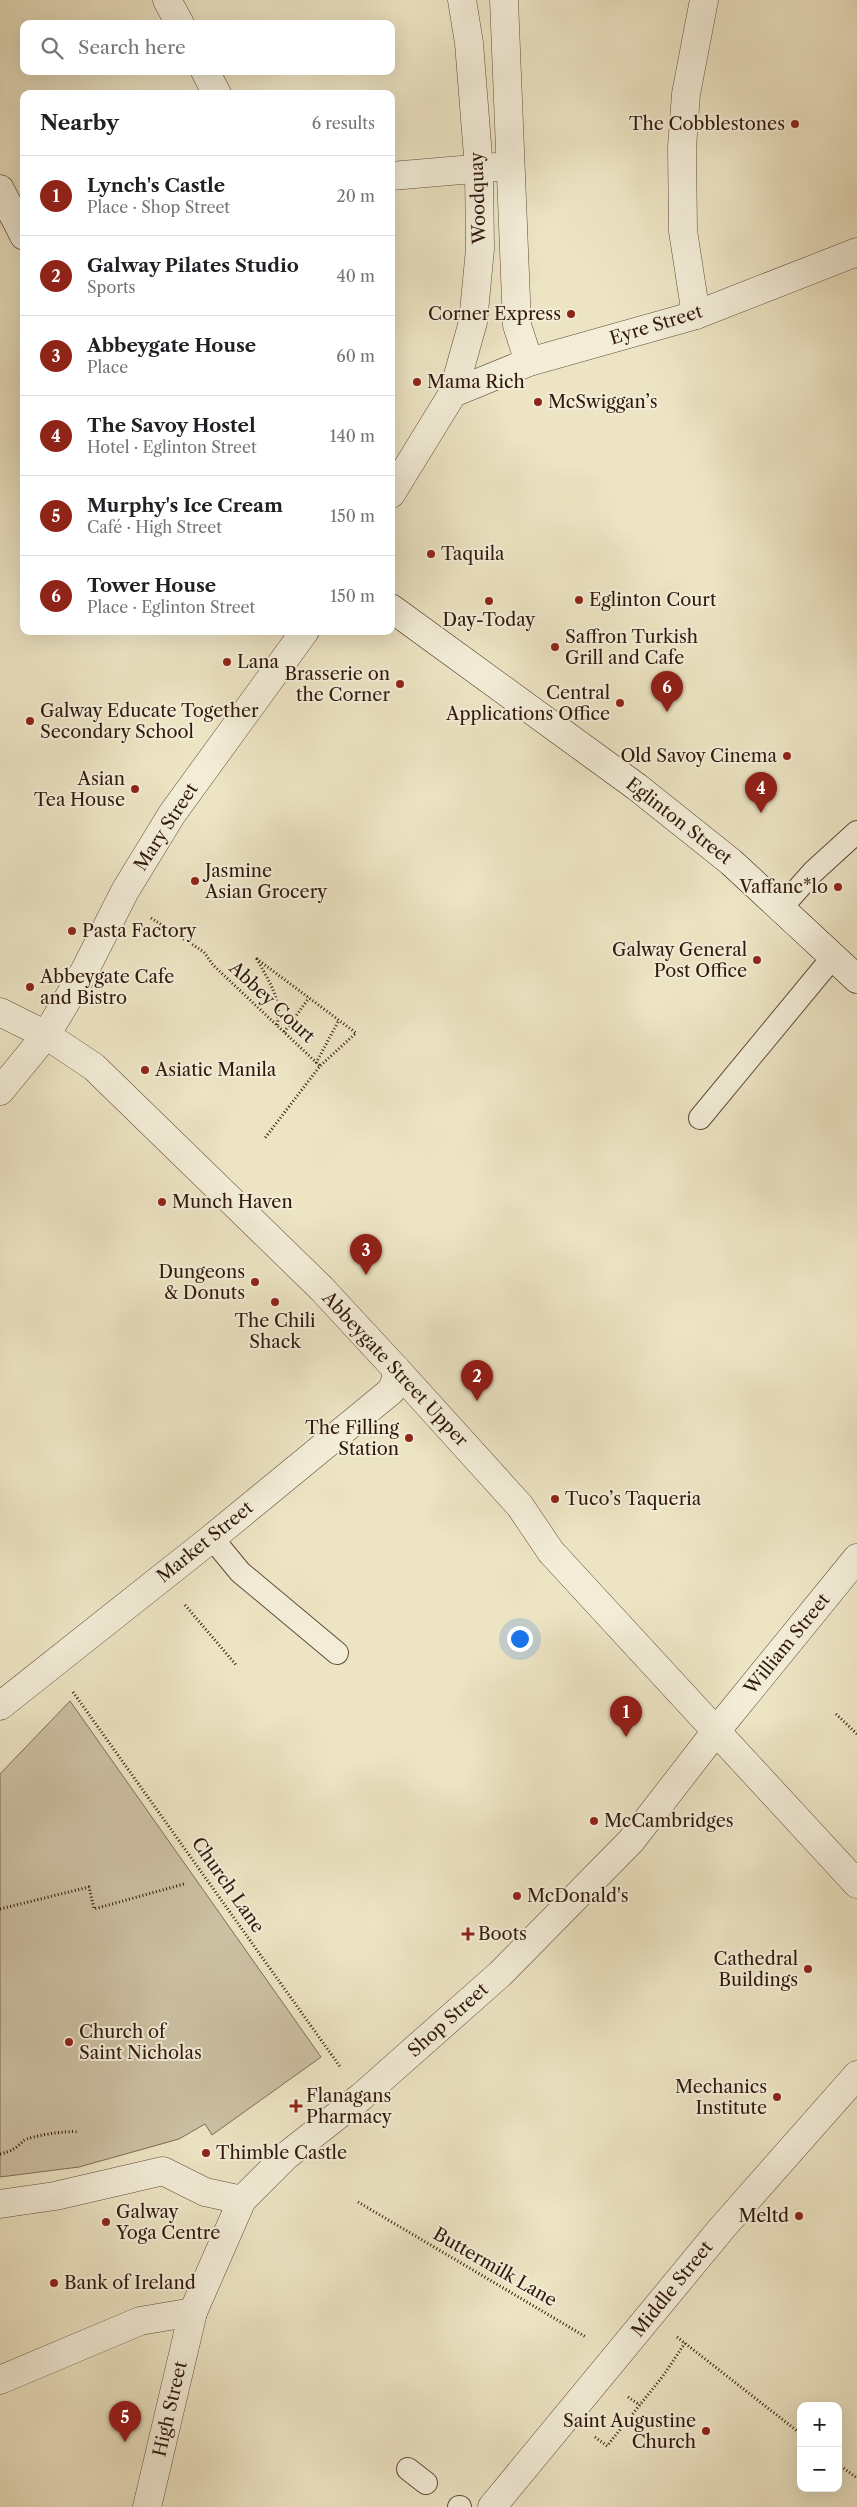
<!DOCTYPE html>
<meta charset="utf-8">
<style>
:root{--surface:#fff;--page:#f2f2f2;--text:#202124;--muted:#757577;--line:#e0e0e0;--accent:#8f2418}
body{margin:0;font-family:"Libre Caslon Text",serif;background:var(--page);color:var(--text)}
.controls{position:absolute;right:15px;bottom:15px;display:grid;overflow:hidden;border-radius:10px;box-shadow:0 5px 20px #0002}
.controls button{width:45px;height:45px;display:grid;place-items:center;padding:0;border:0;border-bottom:1px solid var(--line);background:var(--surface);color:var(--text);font:25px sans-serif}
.you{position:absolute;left:519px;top:1638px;width:18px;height:18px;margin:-12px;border:4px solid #fff;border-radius:50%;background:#1a73e8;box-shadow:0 0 0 8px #1a73e833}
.badge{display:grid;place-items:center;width:32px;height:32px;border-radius:50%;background:var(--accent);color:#fff;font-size:16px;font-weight:700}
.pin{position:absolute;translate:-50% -41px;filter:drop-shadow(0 1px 2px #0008)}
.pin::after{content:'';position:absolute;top:26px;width:18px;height:15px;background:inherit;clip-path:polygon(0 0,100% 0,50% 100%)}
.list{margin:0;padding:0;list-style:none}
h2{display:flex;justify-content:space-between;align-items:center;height:65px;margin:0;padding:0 20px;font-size:21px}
h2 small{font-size:16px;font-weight:400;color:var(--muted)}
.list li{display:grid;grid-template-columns:32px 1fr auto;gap:15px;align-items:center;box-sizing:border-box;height:80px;padding:0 20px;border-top:1px solid var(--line)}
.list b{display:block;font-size:19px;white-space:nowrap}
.list p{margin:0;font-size:16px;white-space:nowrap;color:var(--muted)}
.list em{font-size:16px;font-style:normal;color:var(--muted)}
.icon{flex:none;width:28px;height:28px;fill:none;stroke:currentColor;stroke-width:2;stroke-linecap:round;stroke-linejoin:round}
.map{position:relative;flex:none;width:857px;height:2507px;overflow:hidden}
.search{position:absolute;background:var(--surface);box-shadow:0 5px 20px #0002;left:20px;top:20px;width:375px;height:55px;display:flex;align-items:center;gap:12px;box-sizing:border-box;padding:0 18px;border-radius:10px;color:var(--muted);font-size:19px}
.panel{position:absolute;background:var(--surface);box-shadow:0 5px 20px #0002;left:20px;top:90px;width:375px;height:545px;border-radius:10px}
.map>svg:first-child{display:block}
.green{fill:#cdc1a4;stroke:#7f6c58}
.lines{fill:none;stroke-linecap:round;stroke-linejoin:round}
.service-casing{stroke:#604b3a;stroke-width:24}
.pedestrian-casing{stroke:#604b3a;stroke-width:29}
.minor-casing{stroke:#604b3a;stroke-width:29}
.tertiary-casing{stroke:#604b3a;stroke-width:29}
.secondary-casing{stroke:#31180c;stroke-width:29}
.path{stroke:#31180c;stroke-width:3;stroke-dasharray:1 2.5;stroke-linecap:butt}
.service{stroke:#f3edd8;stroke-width:22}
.pedestrian{stroke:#f3edd8;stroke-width:28}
.minor{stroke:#f3edd8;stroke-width:28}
.tertiary{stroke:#f3edd8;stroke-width:28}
.secondary{stroke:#f3edd8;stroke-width:28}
.poi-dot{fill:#8f2418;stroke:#f3edd8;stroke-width:2}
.labels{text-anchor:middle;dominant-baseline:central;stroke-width:4;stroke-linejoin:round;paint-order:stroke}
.poi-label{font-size:18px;fill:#31180c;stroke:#f3edd8;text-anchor:start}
.street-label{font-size:18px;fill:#31180c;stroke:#f3edd8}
</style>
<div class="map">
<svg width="857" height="2507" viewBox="0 0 857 2507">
<rect width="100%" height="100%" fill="#ede4c3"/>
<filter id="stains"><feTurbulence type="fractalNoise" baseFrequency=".004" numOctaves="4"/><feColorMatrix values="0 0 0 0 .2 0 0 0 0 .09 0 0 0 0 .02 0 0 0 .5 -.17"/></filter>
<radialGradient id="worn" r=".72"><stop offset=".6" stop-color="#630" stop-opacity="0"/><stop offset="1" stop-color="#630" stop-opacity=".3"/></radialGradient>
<!-- green -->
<path class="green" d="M 70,1701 L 321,2057 L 212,2135 L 205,2124 L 179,2139 L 79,2167 L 0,2177 L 0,1774 Z"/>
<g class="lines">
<defs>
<g id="service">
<path d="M 781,908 L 813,872 L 857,832"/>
<path d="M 700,1118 L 833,957"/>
<path d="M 212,1538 L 240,1572 L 337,1653"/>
<path d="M 408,2469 L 426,2483"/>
<path d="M 459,2507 L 460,2507"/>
</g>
<g id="pedestrian">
<path d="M 396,1369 L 520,1506 L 551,1552 L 857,1884"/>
<path d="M 0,2204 L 55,2196 L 163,2171 L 205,2192 L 242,2200"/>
<path d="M 0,2380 L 140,2321 L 193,2312"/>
<path d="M 147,2507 L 193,2312 L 242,2200 L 286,2156 L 361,2097 L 500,1974 L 631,1841 L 717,1730 L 857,1558"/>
</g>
<g id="minor">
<path d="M 167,0 L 180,24"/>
<path d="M 504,0 L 517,325 L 529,362"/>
<path d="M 205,71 L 217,94"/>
<path d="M 391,176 L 497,167"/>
<path d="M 696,315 L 683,231 L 682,147 L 686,94 L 704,0"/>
<path d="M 453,393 L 529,362 L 696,315 L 857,252"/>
<path d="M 391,494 L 453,393 L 473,322 L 480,249 L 479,169 L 469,43 L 462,0"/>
<path d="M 0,1012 L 46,1035 L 94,1067 L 321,1288 L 396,1369"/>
<path d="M 0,1091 L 46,1035 L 84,972 L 125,891 L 172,814 L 305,631"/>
<path d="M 492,2507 L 722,2228 L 857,2075"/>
</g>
<path id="tertiary" d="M 0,1706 L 212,1538 L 391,1391 L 396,1380 L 396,1369"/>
<g id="secondary">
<path d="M 0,189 L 24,236"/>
<path d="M 391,608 L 637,787 L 731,862 L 857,979"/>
</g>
</defs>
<!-- service casing -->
<use href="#service" class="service-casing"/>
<!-- pedestrian casing -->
<use href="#pedestrian" class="pedestrian-casing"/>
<!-- minor casing -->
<use href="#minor" class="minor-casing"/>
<!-- tertiary casing -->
<use href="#tertiary" class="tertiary-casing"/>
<!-- secondary casing -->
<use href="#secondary" class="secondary-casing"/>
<!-- path -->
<g class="path">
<path d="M 151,918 L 204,952 L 213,965 L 320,1066 L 265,1138"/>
<path d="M 277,1025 C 283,1001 268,980 257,959 L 356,1033 L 320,1066"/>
<path d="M 284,1032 L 309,998"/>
<path d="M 316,1063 L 339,1020"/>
<path d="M 185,1605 L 237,1666"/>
<path d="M 73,1692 L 341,2068"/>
<path d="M 836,1714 L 857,1734"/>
<path d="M 0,1909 L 89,1887 L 94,1909 L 184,1884"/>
<path d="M 0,2154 C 11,2151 16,2149 23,2141 C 29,2136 69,2130 77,2132"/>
<path d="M 358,2202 L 586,2337"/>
<path d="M 677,2337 L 801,2434"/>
<path d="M 628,2397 L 640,2405"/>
<path d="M 595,2437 L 607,2446 L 663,2376 L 685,2343"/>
<path d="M 838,2464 L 857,2478"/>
</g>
<!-- service -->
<use href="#service" class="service"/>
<!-- pedestrian -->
<use href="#pedestrian" class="pedestrian"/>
<!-- minor -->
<use href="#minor" class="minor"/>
<!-- tertiary -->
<use href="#tertiary" class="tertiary"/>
<!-- secondary -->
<use href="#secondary" class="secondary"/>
</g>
<!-- markers -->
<g class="poi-dot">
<circle cx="795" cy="124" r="5"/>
<circle cx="571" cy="314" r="5"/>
<circle cx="417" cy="382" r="5"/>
<circle cx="538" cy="402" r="5"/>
<circle cx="431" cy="554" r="5"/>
<circle cx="579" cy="600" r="5"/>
<circle cx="489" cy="601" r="5"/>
<circle cx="555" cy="647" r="5"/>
<circle cx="227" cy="662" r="5"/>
<circle cx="400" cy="684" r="5"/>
<circle cx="620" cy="703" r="5"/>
<circle cx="30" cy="721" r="5"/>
<circle cx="787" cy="756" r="5"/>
<circle cx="135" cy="789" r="5"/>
<circle cx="195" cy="881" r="5"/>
<circle cx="838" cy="887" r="5"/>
<circle cx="72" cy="931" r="5"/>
<circle cx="757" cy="960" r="5"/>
<circle cx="30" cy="987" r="5"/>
<circle cx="145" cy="1070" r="5"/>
<circle cx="162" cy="1202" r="5"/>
<circle cx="255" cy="1282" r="5"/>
<circle cx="275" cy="1302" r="5"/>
<circle cx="409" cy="1438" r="5"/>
<circle cx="555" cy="1499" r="5"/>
<circle cx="594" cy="1821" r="5"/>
<circle cx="517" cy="1896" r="5"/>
<path d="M465.5 1926.5h5v5h5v5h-5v5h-5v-5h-5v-5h5z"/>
<circle cx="808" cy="1969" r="5"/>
<circle cx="69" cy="2042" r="5"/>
<circle cx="777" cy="2097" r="5"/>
<path d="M293.5 2098.5h5v5h5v5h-5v5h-5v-5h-5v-5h5z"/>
<circle cx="206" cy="2153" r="5"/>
<circle cx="799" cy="2216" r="5"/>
<circle cx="106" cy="2222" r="5"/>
<circle cx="54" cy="2283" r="5"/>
<circle cx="706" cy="2431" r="5"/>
</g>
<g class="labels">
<!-- poi labels -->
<g class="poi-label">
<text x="785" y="124" text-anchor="end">The Cobblestones</text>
<text x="561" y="314" text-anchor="end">Corner Express</text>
<text x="427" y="382">Mama Rich</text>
<text x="548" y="402">McSwiggan’s</text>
<text x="441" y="554">Taquila</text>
<text x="589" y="600">Eglinton Court</text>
<text x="489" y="620" text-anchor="middle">Day-Today</text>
<text x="565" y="637">Saffron Turkish<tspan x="565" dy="21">Grill and Cafe</tspan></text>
<text x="237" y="662">Lana</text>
<text x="390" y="674" text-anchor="end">Brasserie on<tspan x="390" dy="21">the Corner</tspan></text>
<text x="610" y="693" text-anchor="end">Central<tspan x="610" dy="21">Applications Office</tspan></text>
<text x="40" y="711">Galway Educate Together<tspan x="40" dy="21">Secondary School</tspan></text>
<text x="777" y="756" text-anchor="end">Old Savoy Cinema</text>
<text x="125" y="779" text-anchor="end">Asian<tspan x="125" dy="21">Tea House</tspan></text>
<text x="205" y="871">Jasmine<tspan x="205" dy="21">Asian Grocery</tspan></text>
<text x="828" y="887" text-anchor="end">Vaffanc*lo</text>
<text x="82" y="931">Pasta Factory</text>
<text x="747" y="950" text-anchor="end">Galway General<tspan x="747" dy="21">Post Office</tspan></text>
<text x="40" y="977">Abbeygate Cafe<tspan x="40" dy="21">and Bistro</tspan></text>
<text x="155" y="1070">Asiatic Manila</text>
<text x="172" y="1202">Munch Haven</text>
<text x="245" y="1272" text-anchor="end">Dungeons<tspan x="245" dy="21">&amp; Donuts</tspan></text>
<text x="275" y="1321" text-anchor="middle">The Chili<tspan x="275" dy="21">Shack</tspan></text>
<text x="399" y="1428" text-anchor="end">The Filling<tspan x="399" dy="21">Station</tspan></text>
<text x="565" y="1499">Tuco’s Taqueria</text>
<text x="604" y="1821">McCambridges</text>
<text x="527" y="1896">McDonald's</text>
<text x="478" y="1934">Boots</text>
<text x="798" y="1959" text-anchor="end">Cathedral<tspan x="798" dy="21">Buildings</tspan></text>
<text x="79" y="2032">Church of<tspan x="79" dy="21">Saint Nicholas</tspan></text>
<text x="767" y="2087" text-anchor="end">Mechanics<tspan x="767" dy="21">Institute</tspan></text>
<text x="306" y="2096">Flanagans<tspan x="306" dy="21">Pharmacy</tspan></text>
<text x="216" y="2153">Thimble Castle</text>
<text x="116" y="2212">Galway<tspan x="116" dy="21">Yoga Centre</tspan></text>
<text x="789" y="2216" text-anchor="end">Meltd</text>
<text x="64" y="2283">Bank of Ireland</text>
<text x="696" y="2421" text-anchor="end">Saint Augustine<tspan x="696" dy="21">Church</tspan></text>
</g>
<!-- street labels -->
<g class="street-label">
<text transform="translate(478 198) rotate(-92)">Woodquay</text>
<text transform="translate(656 325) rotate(-17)">Eyre Street</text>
<text transform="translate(679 821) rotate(38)">Eglinton Street</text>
<text transform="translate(166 827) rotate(-57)">Mary Street</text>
<text transform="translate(272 1002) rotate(43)">Abbey Court</text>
<text transform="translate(395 1369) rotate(47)">Abbeygate Street Upper</text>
<text transform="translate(205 1542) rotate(-39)">Market Street</text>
<text transform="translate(787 1644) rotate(-51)">William Street</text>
<text transform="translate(228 1885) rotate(55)">Church Lane</text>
<text transform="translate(448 2020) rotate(-42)">Shop Street</text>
<text transform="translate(495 2267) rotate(30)">Buttermilk Lane</text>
<text transform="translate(672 2289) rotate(-51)">Middle Street</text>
<text transform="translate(170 2409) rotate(-77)">High Street</text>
</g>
</g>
<rect width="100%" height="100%" filter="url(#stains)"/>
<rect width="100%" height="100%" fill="url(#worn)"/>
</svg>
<div class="controls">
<button>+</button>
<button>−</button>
</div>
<div class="you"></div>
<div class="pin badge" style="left:626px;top:1737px">1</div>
<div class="pin badge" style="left:477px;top:1401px">2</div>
<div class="pin badge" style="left:366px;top:1275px">3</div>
<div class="pin badge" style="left:761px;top:813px">4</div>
<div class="pin badge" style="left:125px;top:2442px">5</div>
<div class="pin badge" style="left:667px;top:712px">6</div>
<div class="search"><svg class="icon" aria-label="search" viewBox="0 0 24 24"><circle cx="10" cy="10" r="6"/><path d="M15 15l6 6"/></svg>Search here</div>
<section class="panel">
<h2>Nearby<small>6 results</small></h2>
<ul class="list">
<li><span class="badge">1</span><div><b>Lynch's Castle</b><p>Place · Shop Street</p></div><em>20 m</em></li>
<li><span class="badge">2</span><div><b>Galway Pilates Studio</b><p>Sports</p></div><em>40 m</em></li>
<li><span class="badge">3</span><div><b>Abbeygate House</b><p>Place</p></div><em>60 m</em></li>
<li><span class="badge">4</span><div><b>The Savoy Hostel</b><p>Hotel · Eglinton Street</p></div><em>140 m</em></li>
<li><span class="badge">5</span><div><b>Murphy's Ice Cream</b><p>Café · High Street</p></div><em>150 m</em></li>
<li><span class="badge">6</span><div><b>Tower House</b><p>Place · Eglinton Street</p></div><em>150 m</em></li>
</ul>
</section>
</div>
